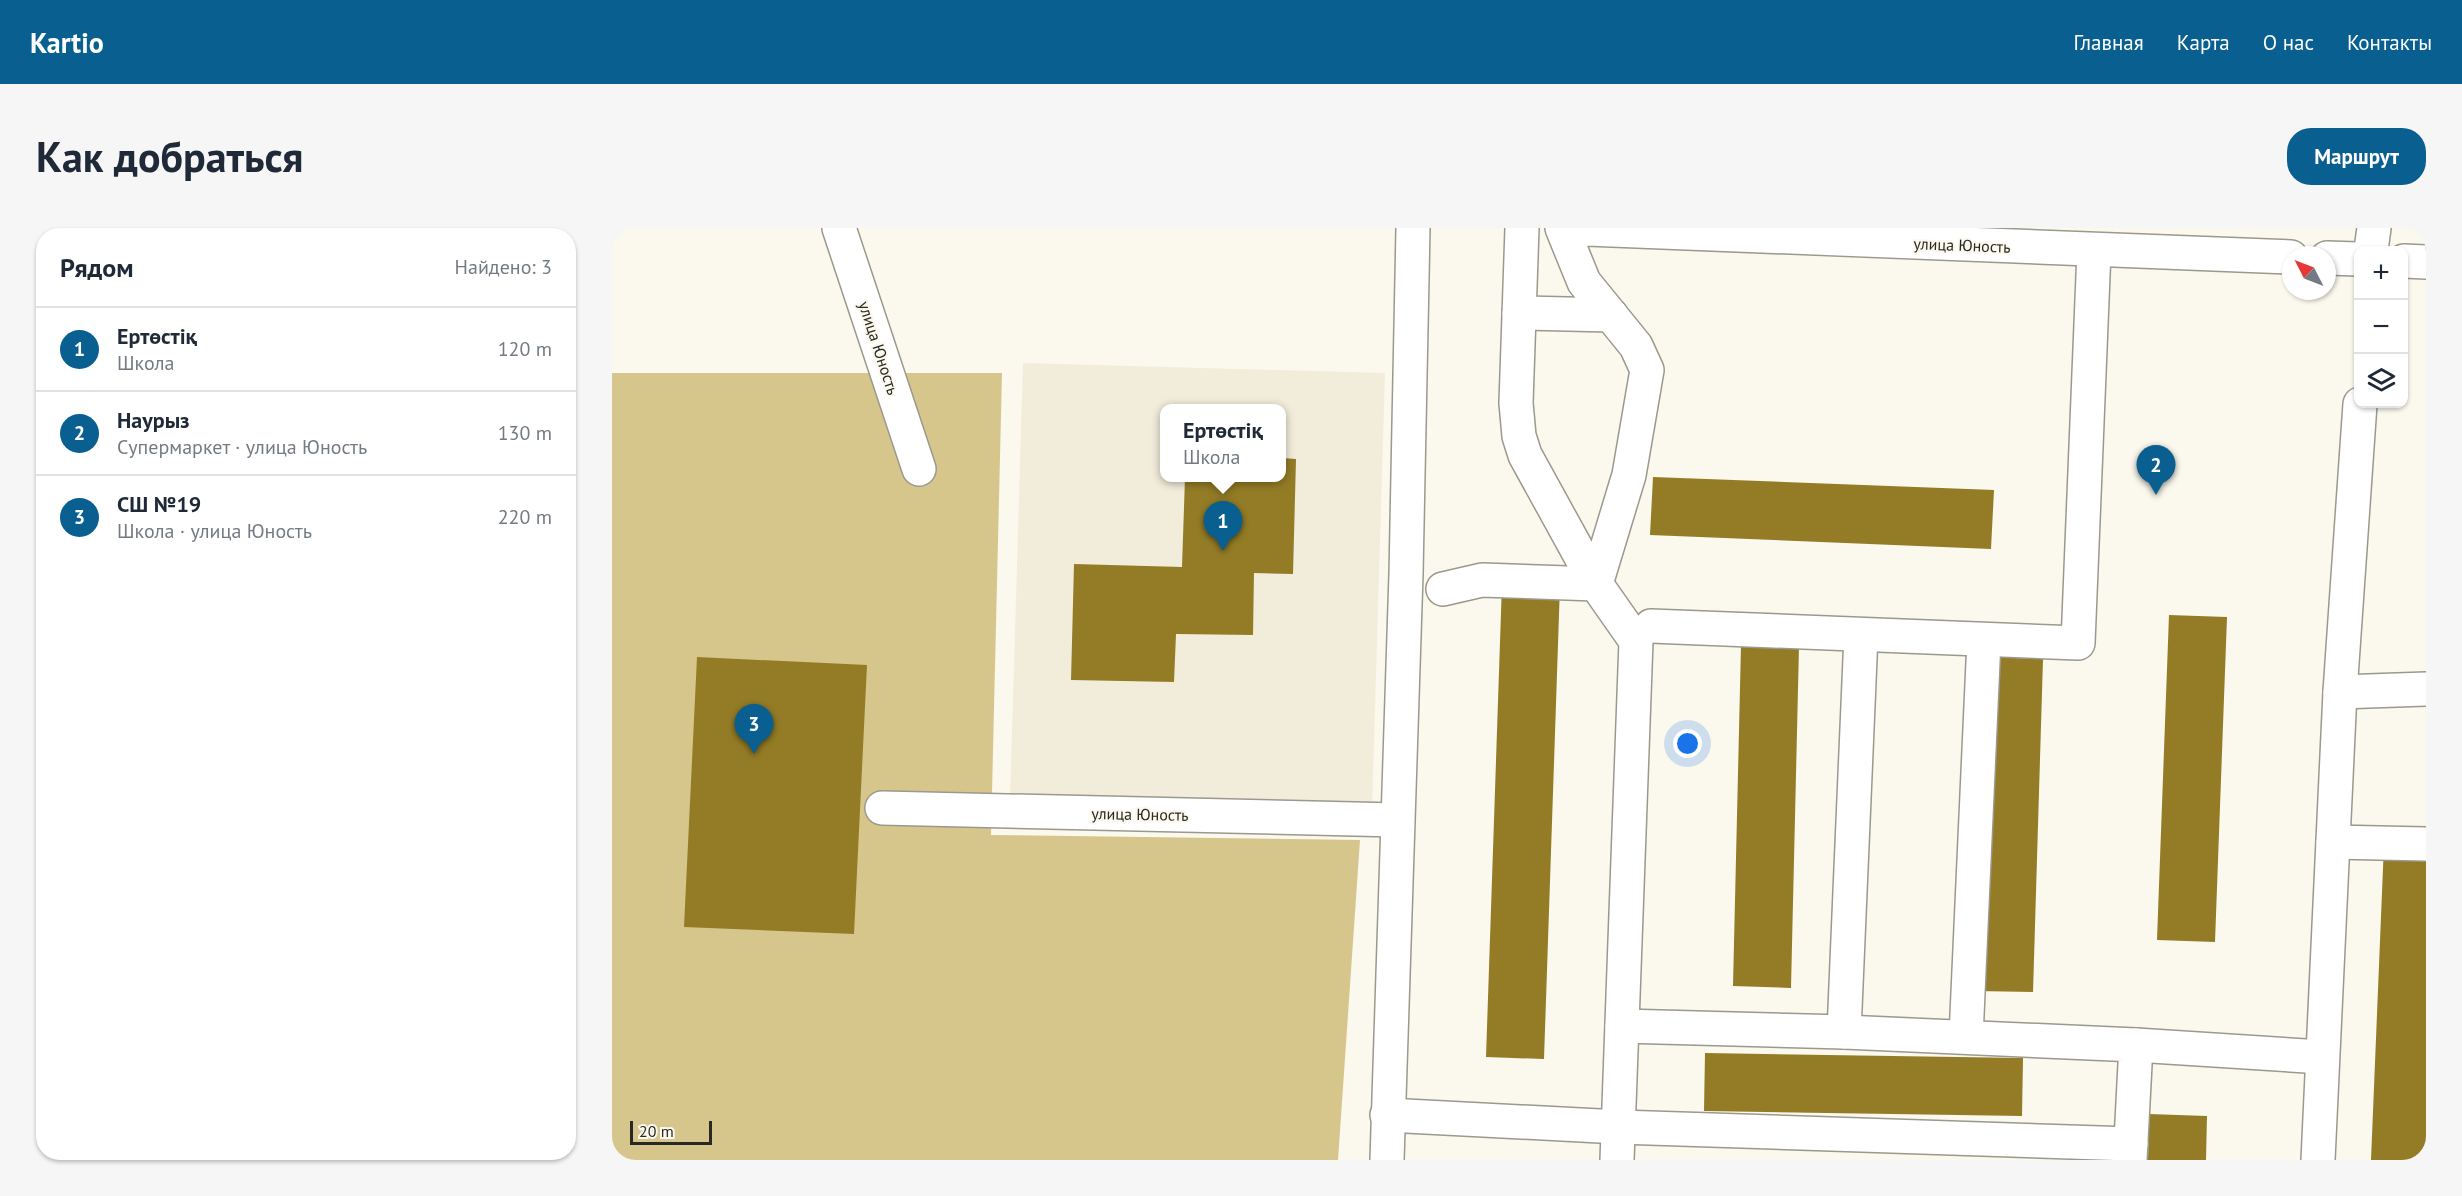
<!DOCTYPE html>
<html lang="ru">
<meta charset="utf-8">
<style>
:root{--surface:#fff;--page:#f6f6f7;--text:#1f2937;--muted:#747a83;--line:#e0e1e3;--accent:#085f90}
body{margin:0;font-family:"PT Sans",sans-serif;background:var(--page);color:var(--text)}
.controls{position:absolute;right:18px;top:18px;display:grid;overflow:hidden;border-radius:12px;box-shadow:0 2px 4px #0004}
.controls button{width:54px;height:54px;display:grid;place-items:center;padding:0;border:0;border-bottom:2px solid var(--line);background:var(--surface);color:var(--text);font:30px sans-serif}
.compass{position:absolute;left:1670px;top:18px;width:54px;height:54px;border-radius:50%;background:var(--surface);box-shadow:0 2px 4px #0004;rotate:312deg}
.scale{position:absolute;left:18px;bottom:15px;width:82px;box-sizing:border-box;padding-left:6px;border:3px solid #292824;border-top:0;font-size:16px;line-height:21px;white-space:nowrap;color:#292824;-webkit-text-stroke:4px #fbf8ed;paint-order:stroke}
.you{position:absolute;left:1076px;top:516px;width:21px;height:21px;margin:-15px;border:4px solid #fff;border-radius:50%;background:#1a73e8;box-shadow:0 0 0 9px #1a73e833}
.badge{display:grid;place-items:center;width:39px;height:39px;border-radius:50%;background:var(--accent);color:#fff;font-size:20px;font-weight:700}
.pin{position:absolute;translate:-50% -50px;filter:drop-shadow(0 2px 3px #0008)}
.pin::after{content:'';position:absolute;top:32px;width:21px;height:18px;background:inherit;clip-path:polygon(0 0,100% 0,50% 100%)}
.popup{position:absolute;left:548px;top:176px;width:126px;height:78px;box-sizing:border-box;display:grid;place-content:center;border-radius:12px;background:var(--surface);filter:drop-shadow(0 2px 4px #0005);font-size:20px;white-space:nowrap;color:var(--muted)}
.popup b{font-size:22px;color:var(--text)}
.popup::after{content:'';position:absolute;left:50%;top:100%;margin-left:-12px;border:12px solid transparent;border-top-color:var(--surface)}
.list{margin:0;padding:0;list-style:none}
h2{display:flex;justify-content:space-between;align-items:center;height:78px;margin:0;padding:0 24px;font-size:26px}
h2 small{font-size:20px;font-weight:400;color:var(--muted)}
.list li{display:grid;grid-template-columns:39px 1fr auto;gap:18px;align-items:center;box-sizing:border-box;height:84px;padding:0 24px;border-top:2px solid var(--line)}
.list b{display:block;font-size:22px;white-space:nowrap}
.list p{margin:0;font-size:20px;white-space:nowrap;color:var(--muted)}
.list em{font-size:20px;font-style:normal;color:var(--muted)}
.icon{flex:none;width:33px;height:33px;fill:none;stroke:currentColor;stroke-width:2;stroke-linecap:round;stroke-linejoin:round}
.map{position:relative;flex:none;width:1814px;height:932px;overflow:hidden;border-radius:24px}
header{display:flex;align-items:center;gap:36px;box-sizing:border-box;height:84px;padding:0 30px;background:var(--accent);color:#fff}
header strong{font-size:28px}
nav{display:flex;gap:33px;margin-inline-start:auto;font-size:21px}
.intro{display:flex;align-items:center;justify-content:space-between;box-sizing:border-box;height:144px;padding:0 36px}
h1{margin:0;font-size:42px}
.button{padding:15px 27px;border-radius:24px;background:var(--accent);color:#fff;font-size:21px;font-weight:700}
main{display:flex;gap:36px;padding:0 36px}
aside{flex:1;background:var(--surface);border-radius:24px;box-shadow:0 2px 4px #0004}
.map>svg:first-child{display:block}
.built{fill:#f2ecda;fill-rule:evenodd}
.green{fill:#d7c68c}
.building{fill:#947c26}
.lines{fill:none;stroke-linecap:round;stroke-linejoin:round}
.minor-casing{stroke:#9b988e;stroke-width:36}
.minor{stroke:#fff;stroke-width:33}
.labels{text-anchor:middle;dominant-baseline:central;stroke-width:4.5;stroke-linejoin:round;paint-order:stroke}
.street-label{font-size:16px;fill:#292824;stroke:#fbf8ed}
</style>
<header>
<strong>Kartio</strong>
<nav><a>Главная</a><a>Карта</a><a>О нас</a><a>Контакты</a></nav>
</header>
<div class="intro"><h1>Как добраться</h1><a class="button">Маршрут</a></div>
<main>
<aside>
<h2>Рядом<small>Найдено: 3</small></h2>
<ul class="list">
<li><span class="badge">1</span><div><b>Ертөстіқ</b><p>Школа</p></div><em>120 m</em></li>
<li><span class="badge">2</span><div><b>Наурыз</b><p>Супермаркет · улица Юность</p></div><em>130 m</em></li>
<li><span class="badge">3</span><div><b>СШ №19</b><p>Школа · улица Юность</p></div><em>220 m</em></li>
</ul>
</aside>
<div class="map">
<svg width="1814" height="932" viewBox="0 0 1814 932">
<rect width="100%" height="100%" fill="#fbf8ed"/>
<!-- built -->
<path class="built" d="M 411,135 L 773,145 L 760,581 L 398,572 ZM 552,180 L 670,180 L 670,250 L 552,250 Z"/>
<!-- green -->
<path class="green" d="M 0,145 L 390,145 L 379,607 L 748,612 L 726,932 L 0,932 Z"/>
<!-- building -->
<g class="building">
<path d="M 670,230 L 684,231 L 681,346 L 642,345 L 641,407 L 564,406 L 562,454 L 459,452 L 462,336 L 570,339 L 573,250 L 670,250 Z"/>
<path d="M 1041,249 L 1382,262 L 1379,321 L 1038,307 Z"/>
<path d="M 890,355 L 948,357 L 932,831 L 874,829 Z"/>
<path d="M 1557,387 L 1615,389 L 1603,714 L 1545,712 Z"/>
<path d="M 1129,417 L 1187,418 L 1179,760 L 1121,758 Z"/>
<path d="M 85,429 L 255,437 L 242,706 L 72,699 Z"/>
<path d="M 1372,429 L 1431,431 L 1421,764 L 1363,763 Z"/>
<path d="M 1772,616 L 1814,618 L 1814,932 L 1759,932 Z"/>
<path d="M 1093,825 L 1411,830 L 1410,888 L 1092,883 Z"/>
<path d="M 1537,886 L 1595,888 L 1594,932 L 1536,932 Z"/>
</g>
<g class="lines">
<defs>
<g id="minor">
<path d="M 227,0 L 307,241"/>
<path d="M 910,0 L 904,175 L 907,208 L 913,227 L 984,356 L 1024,413 L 1005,932"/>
<path d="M 1759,22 L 1762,0"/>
<path d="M 1715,30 L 1746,31"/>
<path d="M 1792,33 L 1814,34"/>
<path d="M 907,85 L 999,87"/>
<path d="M 984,356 L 1017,247 L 1035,142 L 1024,118 L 972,54 L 950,0 L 1679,29"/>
<path d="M 831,361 L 870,352 L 984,356"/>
<path d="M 1039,398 L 1466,415 L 1482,23"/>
<path d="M 1728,464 L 1814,461"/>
<path d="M 270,580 L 785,592"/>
<path d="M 1721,614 L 1814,616"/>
<path d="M 1010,798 L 1232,804 L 1524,817 L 1518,932"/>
<path d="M 1232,804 L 1249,407"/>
<path d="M 1354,809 L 1372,412"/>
<path d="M 1524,817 L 1710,829"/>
<path d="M 775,887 L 1007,899 L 1519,916"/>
<path d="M 775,932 L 794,346 L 801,0"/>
<path d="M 1706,932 L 1728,464 L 1748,176"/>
</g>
</defs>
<!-- minor casing -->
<use href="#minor" class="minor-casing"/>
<!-- minor -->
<use href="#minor" class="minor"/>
</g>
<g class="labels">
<!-- street labels -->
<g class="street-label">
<text transform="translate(1350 17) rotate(2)">улица Юность</text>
<text transform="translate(267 120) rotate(72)">улица Юность</text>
<text transform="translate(528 586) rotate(1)">улица Юность</text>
</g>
</g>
</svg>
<div class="controls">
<button>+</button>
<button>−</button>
<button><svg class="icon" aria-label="layers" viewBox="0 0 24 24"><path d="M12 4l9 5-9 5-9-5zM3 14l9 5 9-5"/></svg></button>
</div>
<svg class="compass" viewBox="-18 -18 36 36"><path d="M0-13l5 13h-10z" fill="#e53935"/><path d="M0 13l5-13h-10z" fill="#747a83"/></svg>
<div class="scale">20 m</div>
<div class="you"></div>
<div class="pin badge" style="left:611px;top:323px">1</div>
<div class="popup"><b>Ертөстіқ</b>Школа</div>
<div class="pin badge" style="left:1544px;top:267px">2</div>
<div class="pin badge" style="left:142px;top:526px">3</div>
</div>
</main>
